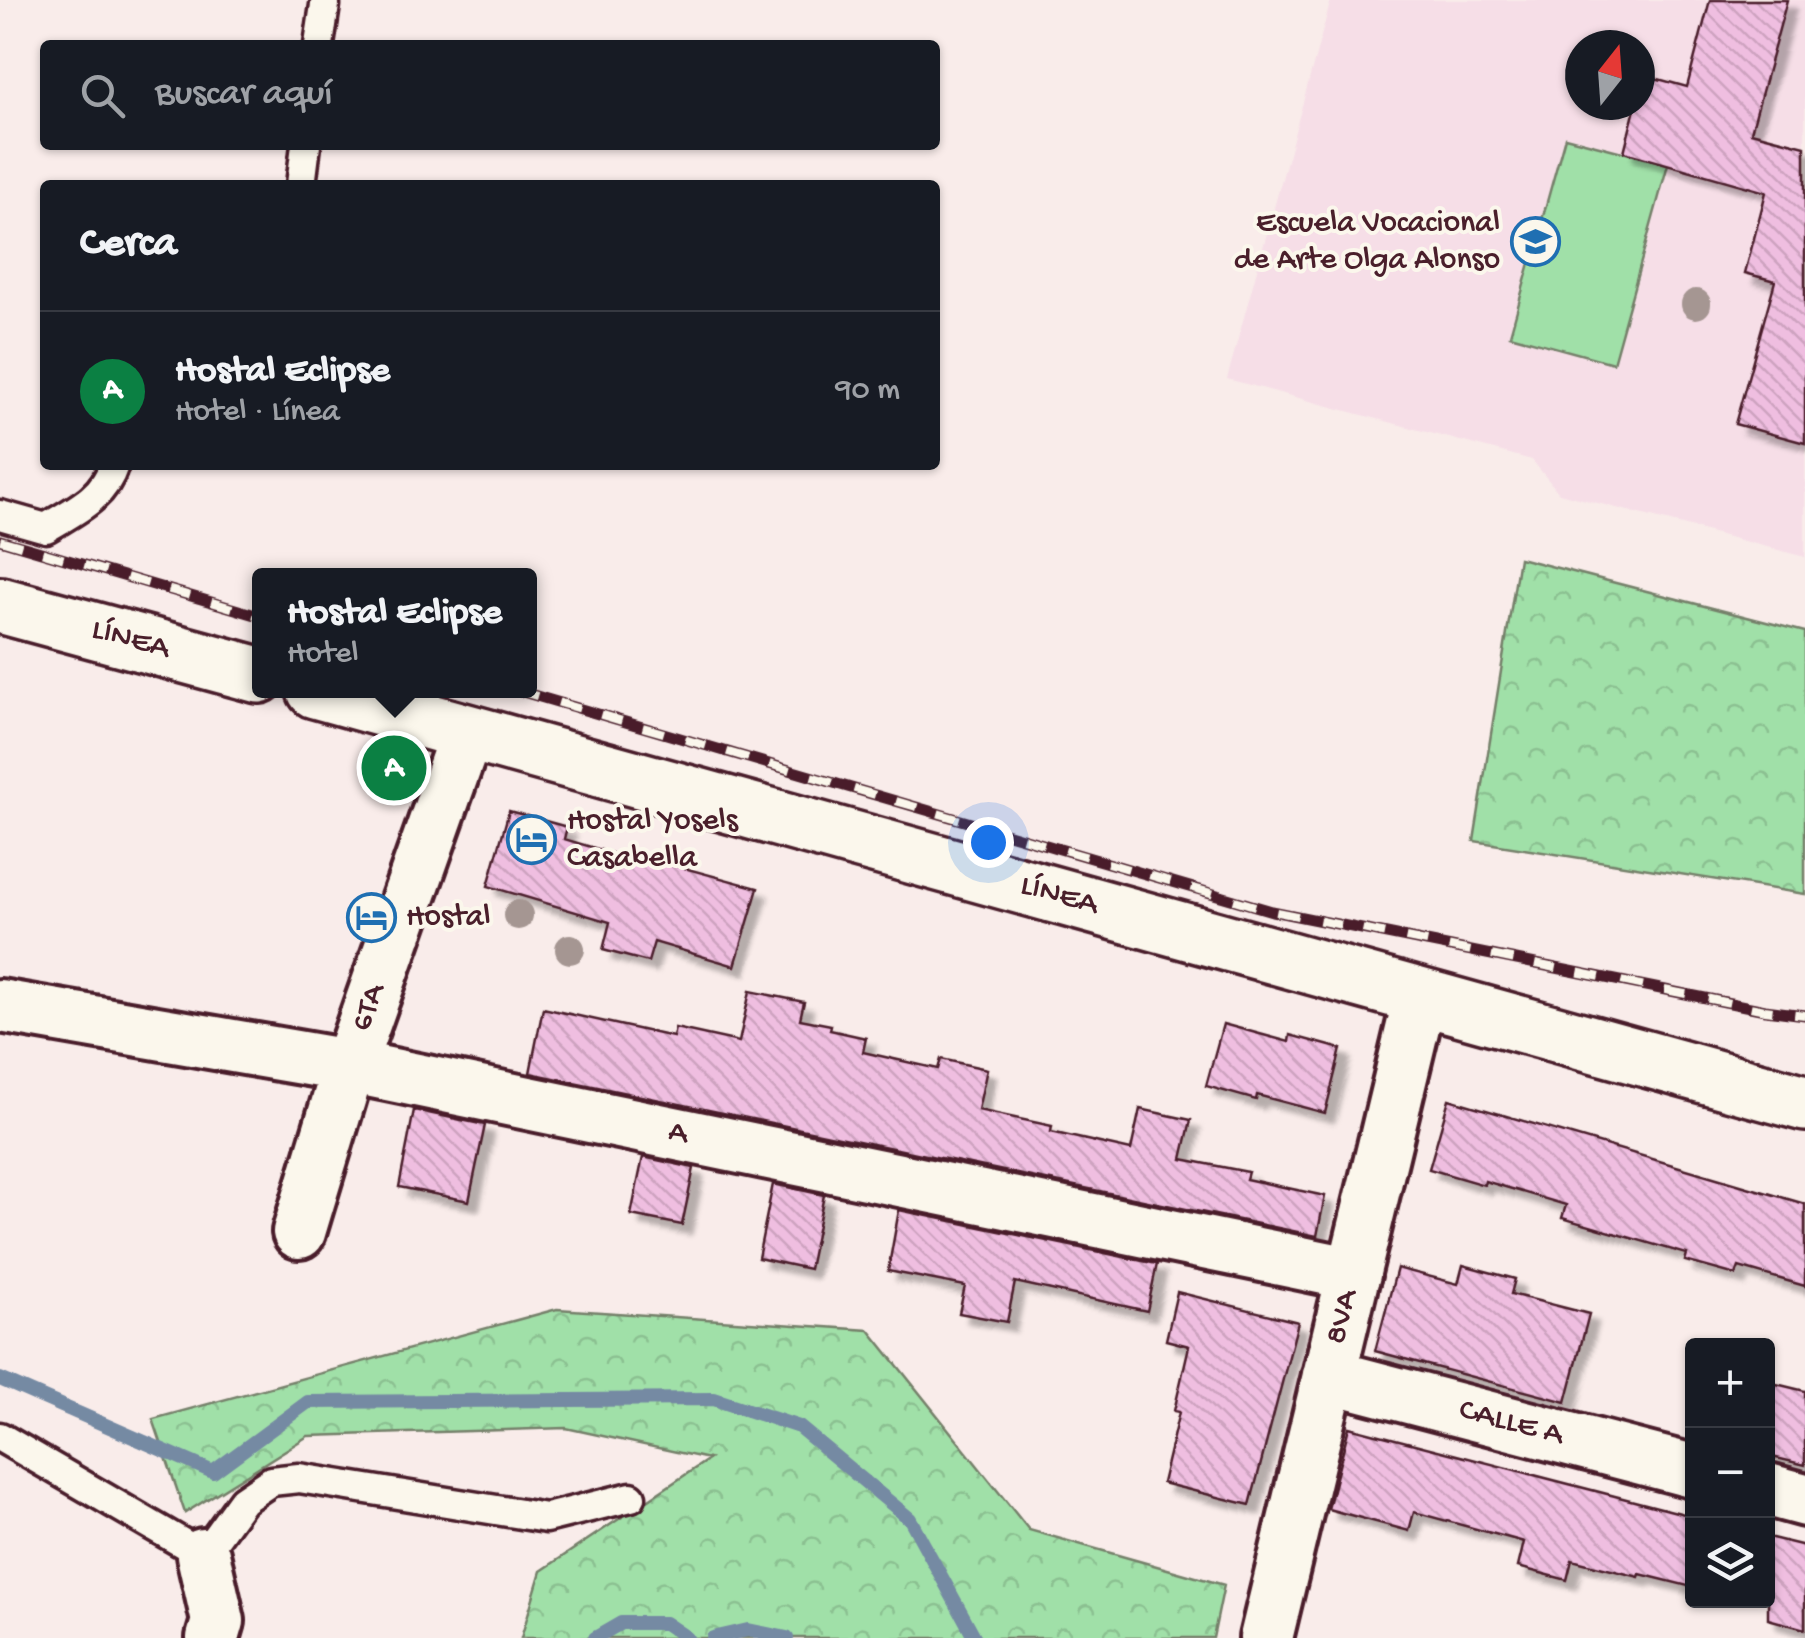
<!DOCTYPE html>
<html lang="es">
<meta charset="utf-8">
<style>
:root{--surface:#171b24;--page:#242831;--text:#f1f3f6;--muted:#9ea1a6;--line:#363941;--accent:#0b8043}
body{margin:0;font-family:"Gochi Hand",sans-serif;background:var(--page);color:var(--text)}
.controls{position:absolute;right:30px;bottom:30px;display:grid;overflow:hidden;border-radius:10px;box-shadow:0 2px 8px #0004}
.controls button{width:90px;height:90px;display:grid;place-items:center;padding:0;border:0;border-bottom:2px solid var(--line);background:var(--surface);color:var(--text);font:50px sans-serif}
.compass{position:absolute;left:1565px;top:30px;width:90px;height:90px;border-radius:50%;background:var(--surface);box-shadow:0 2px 8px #0004;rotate:17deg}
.you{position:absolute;left:988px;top:842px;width:35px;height:35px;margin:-25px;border:8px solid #fff;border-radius:50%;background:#1a73e8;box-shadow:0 0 0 15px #1a73e833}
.badge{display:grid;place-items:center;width:65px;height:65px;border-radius:50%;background:var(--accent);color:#fff;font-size:32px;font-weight:700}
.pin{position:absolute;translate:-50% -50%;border:5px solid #fff;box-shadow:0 2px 10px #0006}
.popup{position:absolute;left:252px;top:568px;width:285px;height:130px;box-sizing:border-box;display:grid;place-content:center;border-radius:10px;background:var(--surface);filter:drop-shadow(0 2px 8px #0005);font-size:32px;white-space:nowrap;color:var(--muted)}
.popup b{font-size:38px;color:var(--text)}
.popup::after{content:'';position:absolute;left:50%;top:100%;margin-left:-20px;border:20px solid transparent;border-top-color:var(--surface)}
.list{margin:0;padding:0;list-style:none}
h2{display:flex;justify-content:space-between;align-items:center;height:130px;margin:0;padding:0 40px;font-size:42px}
h2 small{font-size:32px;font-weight:400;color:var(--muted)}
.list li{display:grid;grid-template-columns:65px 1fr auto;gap:30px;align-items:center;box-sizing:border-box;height:160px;padding:0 40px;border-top:2px solid var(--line)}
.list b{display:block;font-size:38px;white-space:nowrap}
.list p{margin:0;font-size:32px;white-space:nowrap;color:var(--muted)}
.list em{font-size:32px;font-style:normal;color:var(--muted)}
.icon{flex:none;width:55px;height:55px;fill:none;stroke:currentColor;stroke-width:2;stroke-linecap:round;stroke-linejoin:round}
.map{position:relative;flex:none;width:1805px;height:1638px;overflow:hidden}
.search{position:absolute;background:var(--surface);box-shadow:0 2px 8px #0004;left:40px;top:40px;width:900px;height:110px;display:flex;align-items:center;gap:25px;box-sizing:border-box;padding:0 35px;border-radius:10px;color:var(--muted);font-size:38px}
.panel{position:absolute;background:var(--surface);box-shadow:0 2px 8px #0004;left:40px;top:180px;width:900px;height:290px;border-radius:10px}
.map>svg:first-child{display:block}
.built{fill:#f6dee7;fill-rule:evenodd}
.green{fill:#a0e0a8;stroke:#75806a;stroke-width:2.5}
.forest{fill:url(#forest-crowns);stroke:#75806a;stroke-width:2.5}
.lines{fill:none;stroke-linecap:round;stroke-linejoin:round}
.stream{stroke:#758aa3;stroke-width:14}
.building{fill:url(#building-back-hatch);stroke:#4a1f2b;stroke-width:2.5;filter:url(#shadow)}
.service-casing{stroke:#4a1f2b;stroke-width:35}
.minor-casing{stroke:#4a1f2b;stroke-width:60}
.secondary-casing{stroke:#4a1f2b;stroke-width:62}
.service{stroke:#fbf7ec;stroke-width:28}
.minor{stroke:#fbf7ec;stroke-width:52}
.secondary{stroke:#fbf7ec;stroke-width:55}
.rail-casing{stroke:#4a1f2b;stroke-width:11}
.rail{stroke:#fbf7ec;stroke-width:8;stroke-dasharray:22;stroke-linecap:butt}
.tree{fill:#a59692}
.labels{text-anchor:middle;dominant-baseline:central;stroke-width:8;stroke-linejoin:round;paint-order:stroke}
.poi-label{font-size:32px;fill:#4a1f2b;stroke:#fbf7ec;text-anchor:start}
.street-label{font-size:32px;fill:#4a1f2b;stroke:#fbf7ec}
</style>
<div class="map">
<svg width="1805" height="1638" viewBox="0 0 1805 1638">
<defs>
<pattern id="forest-crowns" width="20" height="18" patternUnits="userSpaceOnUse" patternTransform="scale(2.5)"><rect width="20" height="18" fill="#a0e0a8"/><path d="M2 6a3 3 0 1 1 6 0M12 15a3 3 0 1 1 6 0" fill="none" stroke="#8bc091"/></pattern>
<pattern id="building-back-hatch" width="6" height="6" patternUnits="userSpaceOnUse" patternTransform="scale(2.5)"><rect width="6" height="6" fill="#efbee0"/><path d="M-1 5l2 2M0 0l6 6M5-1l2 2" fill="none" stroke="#cea3c0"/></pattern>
<filter id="shadow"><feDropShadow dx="9" dy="9" stdDeviation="2.5" flood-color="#0004"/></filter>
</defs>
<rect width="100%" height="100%" fill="#f9ecea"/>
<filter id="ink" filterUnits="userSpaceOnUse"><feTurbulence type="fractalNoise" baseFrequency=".01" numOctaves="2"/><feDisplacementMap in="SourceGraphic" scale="20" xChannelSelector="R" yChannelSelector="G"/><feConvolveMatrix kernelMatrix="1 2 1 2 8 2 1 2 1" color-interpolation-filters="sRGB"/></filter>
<g filter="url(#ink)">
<!-- built -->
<path class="built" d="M 1331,0 L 1805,0 L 1805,557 L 1559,493 L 1532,460 L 1227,379 ZM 1580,45 L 1640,45 L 1640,105 L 1580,105 Z"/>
<!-- green -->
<path class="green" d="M 1565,137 L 1668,164 L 1613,363 L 1510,335 Z"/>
<!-- forest -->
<g class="forest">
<path d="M 1519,558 L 1805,632 L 1805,894 L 1474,841 Z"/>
<path d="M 557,1309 L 869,1330 L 1029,1530 L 1224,1585 L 1213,1638 L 521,1638 L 541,1571 L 709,1459 L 566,1428 L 308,1436 L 185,1513 L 153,1419 Z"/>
</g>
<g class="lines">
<!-- stream -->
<g class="stream">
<path d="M 0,1379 L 213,1472 L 308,1402 L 714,1399 L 799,1427 L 910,1519 L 975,1638"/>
<path d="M 595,1638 L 621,1623 L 665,1623 L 687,1638"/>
<path d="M 713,1638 L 748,1630 L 787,1638"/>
</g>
</g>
<!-- building -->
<g class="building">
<path d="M 1710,0 L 1787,0 L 1751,132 L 1805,146 L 1805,443 L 1735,424 L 1775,281 L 1745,273 L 1766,192 L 1624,152 L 1636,105 L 1640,105 L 1640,91 L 1644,75 L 1687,87 Z"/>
<path d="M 509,811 L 567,827 L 564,839 L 628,858 L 629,853 L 758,888 L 735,966 L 654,942 L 648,962 L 603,950 L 610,922 L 488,886 Z"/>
<path d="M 750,991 L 804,1002 L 800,1019 L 831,1025 L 830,1030 L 866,1038 L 863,1052 L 938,1069 L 941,1059 L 987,1069 L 978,1110 L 1052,1126 L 1051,1132 L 1131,1150 L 1140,1109 L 1191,1120 L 1182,1159 L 1248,1172 L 1246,1179 L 1325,1196 L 1317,1236 L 530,1073 L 543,1008 L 673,1037 L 675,1028 L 739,1042 Z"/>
<path d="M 1223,1024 L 1289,1042 L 1290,1035 L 1341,1049 L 1325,1113 L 1257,1095 L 1256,1100 L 1206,1086 Z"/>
<path d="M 1449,1099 L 1805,1204 L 1805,1286 L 1739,1267 L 1736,1275 L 1685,1261 L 1687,1254 L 1562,1218 L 1566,1205 L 1485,1181 L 1484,1185 L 1429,1169 Z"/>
<path d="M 414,1110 L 485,1125 L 469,1201 L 399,1187 Z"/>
<path d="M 643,1157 L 694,1168 L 682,1225 L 631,1215 Z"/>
<path d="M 773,1184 L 824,1195 L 809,1269 L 758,1258 Z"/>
<path d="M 899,1210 L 1157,1264 L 1147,1311 L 1015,1282 L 1007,1322 L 959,1313 L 965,1286 L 888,1271 Z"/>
<path d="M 1463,1265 L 1515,1279 L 1511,1294 L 1589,1314 L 1566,1402 L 1375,1351 L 1397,1268 L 1458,1284 Z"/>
<path d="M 1177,1292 L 1298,1322 L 1250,1505 L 1162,1483 L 1179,1412 L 1174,1411 L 1189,1346 L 1166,1340 Z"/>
<path d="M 1768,1382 L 1805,1391 L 1805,1465 L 1768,1456 Z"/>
<path d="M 1349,1427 L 1692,1516 L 1692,1587 L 1640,1574 L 1639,1577 L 1572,1560 L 1567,1580 L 1518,1567 L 1524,1542 L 1414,1512 L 1409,1531 L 1328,1509 Z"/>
<path d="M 1768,1537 L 1805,1546 L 1805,1629 L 1768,1619 Z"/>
</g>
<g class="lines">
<defs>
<g id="service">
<path d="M 319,45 L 325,5"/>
<path d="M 301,185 L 306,145"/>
<path d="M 0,515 L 46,528 C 75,510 103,499 114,465"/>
<path d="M 0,1437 L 203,1555 L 243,1500 L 271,1481 L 299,1478 L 546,1518 L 631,1497"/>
</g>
<g id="minor">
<path id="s1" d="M 0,1006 L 349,1066 L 1354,1274"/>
<path id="s2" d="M 299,1232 L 349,1066 L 467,732"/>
<path id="s3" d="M 1329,1376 L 1692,1471"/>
<path d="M 1768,1490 L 1805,1500"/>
<path d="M 203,1555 L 218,1621 L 213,1638"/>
<path id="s4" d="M 1266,1638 L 1420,997"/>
</g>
<g id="secondary">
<path id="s5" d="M 0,605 L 259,675"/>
<path id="s6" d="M 315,690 L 1805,1103"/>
</g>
</defs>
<!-- service casing -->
<use href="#service" class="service-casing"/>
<!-- minor casing -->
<use href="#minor" class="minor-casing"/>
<!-- secondary casing -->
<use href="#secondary" class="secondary-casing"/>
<!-- service -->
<use href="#service" class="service"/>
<!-- minor -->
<use href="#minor" class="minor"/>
<!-- secondary -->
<use href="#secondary" class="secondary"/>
<defs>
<g id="rail">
<path d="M 0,540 L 259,616"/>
<path d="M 516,690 L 1272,911 L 1765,1010 L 1805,1015"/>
</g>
</defs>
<!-- rail casing -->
<use href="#rail" class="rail-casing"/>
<!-- rail -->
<use href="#rail" class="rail"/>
</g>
<!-- trees -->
<g class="tree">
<circle cx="1696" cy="304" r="15"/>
<circle cx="518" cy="915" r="15"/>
<circle cx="570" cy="949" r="15"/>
</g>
</g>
<!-- icons -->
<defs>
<symbol id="school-ring" viewBox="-11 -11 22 22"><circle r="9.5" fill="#fbf7ec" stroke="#1f6fb2" stroke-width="1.5"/><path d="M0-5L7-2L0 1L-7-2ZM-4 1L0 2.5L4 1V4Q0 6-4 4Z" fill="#1f6fb2"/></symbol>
<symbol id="hotel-ring" viewBox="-11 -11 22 22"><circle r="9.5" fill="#fbf7ec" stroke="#1f6fb2" stroke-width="1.5"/><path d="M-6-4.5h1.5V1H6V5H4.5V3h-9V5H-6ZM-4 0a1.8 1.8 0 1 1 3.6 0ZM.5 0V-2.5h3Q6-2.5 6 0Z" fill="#1f6fb2"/></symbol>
</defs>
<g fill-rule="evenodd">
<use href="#school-ring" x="1508" y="214" width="55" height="55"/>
<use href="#hotel-ring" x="504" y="812" width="55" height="55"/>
<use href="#hotel-ring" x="344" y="890" width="55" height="55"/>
</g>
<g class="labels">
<!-- poi labels -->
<g class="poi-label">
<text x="1500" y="224" text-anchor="end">Escuela Vocacional<tspan x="1500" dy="37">de Arte Olga Alonso</tspan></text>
<text x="567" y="822">Hostal Yosels<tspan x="567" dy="37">Casabella</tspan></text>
<text x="406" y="918">Hostal</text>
</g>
<!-- street labels -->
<g class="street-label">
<text stroke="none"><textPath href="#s5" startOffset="135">LÍNEA</textPath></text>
<text stroke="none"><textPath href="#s6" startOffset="772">LÍNEA</textPath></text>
<text stroke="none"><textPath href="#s2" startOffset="235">6TA</textPath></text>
<text stroke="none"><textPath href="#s1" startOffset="690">A</textPath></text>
<text stroke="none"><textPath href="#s4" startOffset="330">8VA</textPath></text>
<text stroke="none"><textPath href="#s3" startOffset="188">CALLE A</textPath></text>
</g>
</g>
</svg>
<div class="controls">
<button>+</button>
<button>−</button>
<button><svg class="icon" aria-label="layers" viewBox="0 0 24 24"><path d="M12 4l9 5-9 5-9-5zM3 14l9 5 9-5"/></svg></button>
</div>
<svg class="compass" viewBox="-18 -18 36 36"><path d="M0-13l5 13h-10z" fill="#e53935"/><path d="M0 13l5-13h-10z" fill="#9ea1a6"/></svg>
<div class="you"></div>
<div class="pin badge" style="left:394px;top:768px">A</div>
<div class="popup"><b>Hostal Eclipse</b>Hotel</div>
<div class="search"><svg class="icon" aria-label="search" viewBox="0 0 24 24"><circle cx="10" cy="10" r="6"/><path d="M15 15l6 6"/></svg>Buscar aquí</div>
<section class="panel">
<h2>Cerca<small></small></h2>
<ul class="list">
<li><span class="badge">A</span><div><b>Hostal Eclipse</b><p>Hotel · Línea</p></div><em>90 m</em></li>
</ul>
</section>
</div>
